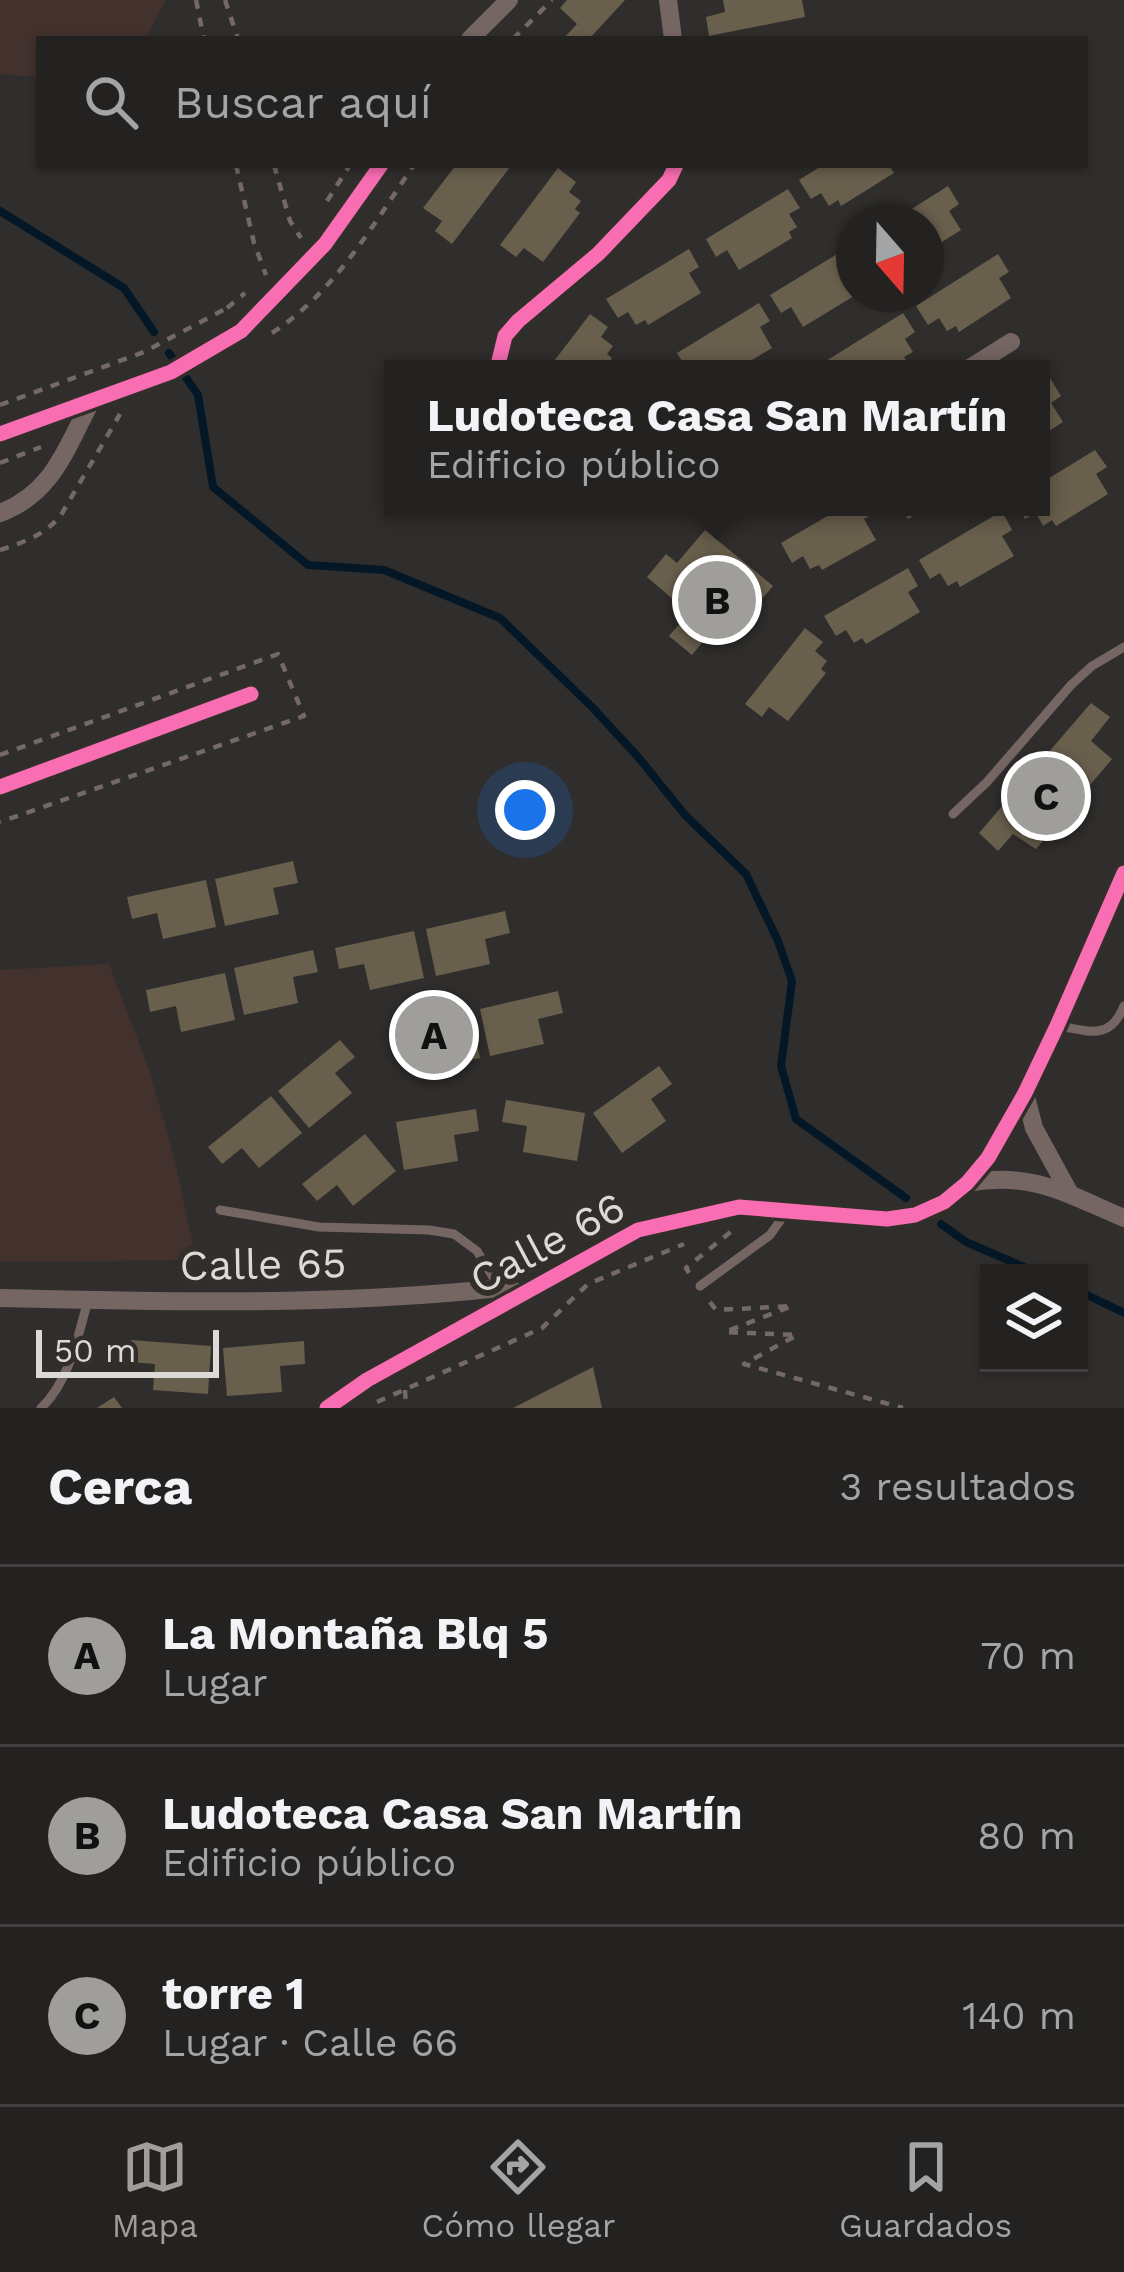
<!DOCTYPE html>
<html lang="es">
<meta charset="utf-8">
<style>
:root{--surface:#242221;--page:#2c2a2a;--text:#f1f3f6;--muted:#a3a4a5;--line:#413f3f;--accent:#a09e9a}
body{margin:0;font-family:"Work Sans",sans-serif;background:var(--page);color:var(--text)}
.controls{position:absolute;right:36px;bottom:36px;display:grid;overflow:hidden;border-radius:0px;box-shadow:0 3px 9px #0004}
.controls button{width:108px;height:108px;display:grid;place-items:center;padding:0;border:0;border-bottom:3px solid var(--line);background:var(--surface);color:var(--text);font:60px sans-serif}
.compass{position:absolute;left:836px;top:204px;width:108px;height:108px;border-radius:50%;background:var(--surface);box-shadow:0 3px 9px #0004;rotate:160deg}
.scale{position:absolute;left:36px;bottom:30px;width:183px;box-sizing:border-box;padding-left:12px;border:6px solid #dcdad6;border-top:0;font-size:33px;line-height:42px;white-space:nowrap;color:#dcdad6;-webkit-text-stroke:9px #322f2a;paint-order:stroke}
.you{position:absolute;left:525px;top:810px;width:42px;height:42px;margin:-30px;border:9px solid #fff;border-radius:50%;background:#1a73e8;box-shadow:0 0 0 18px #1a73e833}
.badge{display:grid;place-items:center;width:78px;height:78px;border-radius:50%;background:var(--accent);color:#111;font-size:39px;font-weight:700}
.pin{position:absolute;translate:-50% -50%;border:6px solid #fff;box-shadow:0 3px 12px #0006}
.popup{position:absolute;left:384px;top:360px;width:666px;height:156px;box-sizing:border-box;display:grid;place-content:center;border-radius:0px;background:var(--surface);filter:drop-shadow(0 3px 9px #0005);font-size:39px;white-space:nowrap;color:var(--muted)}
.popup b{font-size:45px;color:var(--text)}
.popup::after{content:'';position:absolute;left:50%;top:100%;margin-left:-24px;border:24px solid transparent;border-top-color:var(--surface)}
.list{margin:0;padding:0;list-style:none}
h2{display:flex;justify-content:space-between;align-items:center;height:156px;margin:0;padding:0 48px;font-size:51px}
h2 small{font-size:39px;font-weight:400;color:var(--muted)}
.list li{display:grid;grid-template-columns:78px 1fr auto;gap:36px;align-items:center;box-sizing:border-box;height:180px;padding:0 48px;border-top:3px solid var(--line)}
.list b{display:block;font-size:45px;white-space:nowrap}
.list p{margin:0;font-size:39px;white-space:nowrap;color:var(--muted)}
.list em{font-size:39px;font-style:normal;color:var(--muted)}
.icon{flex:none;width:66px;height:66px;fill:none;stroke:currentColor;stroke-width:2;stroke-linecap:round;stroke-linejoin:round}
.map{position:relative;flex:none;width:1124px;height:1408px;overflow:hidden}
.search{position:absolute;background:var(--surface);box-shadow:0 3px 9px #0004;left:36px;right:36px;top:36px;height:132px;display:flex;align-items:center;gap:30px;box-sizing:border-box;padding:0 42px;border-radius:0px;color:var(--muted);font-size:45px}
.sheet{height:696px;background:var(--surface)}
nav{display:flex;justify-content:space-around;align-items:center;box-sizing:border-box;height:168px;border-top:3px solid var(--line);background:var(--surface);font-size:33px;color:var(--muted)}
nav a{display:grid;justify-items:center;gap:6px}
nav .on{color:var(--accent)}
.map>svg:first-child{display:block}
.education{fill:#42312d}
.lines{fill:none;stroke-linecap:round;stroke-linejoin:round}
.stream{stroke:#041726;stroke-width:8}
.building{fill:#695f4d}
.path{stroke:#746966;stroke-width:4.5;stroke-dasharray:9 9;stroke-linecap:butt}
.lane{stroke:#766663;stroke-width:9}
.street{stroke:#766663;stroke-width:18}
.cycleway-casing{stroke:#322f2a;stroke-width:22}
.cycleway{stroke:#f96db3;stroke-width:15}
.labels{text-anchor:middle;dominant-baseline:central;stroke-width:12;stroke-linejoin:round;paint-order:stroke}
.street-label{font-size:42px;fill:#dcdad6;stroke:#322f2a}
</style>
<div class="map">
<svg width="1124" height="1408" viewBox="0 0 1124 1408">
<rect width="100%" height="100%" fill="#302e2c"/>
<!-- education -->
<g class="education">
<path d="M 0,0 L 166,0 L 145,39 L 39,39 L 39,77 L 0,74 Z"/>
<path d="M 109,964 L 150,1072 L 176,1165 L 196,1260 L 0,1262 L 0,970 Z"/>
</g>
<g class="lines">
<!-- stream -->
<g class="stream">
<path d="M 0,211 L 124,288 L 154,332"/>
<path d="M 169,353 L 198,395 L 213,487 L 308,565 L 384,570 L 500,618 L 593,708 L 639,758 L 685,815 L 746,874 L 778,941 L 792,981 L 781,1066 L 796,1119 L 906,1198"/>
<path d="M 941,1224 L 966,1242 L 1038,1273"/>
<path d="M 1079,1291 L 1124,1313"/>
</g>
</g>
<!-- building -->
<g class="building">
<path d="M 567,0 L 625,0 L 589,39 L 563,39 L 577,24 L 560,8 Z"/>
<path d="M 723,0 L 802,0 L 805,17 L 709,36 L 706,17 L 725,12 Z"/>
<path d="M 456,165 L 507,165 L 510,167 L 452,244 L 435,231 L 442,221 L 423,208 Z"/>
<path d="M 823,165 L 889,165 L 894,173 L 841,206 L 838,200 L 829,206 L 821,193 L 811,199 L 799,180 Z"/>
<path d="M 558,168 L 576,182 L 569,192 L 581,201 L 575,209 L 580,213 L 543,262 L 524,248 L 516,257 L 500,245 Z"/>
<path d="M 948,186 L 959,204 L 949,211 L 961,230 L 926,252 L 926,222 L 891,222 Z"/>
<path d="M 788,189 L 800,208 L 789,214 L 797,227 L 789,232 L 792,238 L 739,270 L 727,250 L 716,257 L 706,239 Z"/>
<path d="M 852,245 L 854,296 L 803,327 L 791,307 L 781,313 L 770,295 Z"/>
<path d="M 689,249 L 699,267 L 689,273 L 701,293 L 648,325 L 645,320 L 636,325 L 628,312 L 618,318 L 606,299 Z"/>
<path d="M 998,254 L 1009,272 L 999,278 L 1011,298 L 959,332 L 956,326 L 947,331 L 939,318 L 928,325 L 916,306 Z"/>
<path d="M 759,303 L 770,321 L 760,327 L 772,348 L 737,369 L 701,369 L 699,366 L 687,369 L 677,353 Z"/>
<path d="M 903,313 L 915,332 L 905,339 L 913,352 L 904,357 L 908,363 L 897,369 L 825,369 L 821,364 Z"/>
<path d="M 590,314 L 608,327 L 601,337 L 613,346 L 607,354 L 612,358 L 604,369 L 548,369 Z"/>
<path d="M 1050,378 L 1061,396 L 1051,403 L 1063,422 L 1041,436 L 1041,384 Z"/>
<path d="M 1095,450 L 1107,467 L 1096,474 L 1108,494 L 1056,526 L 1052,520 L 1043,526 L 1036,513 L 1025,519 L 1018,507 L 1041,507 L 1041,483 Z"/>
<path d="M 843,507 L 872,507 L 875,513 L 864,519 L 876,540 L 822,570 L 819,565 L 810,569 L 803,556 L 792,563 L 781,543 Z"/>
<path d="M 900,507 L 927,507 L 908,519 Z"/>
<path d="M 1002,511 L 1012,530 L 1002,536 L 1014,556 L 960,587 L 957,581 L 948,586 L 940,573 L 930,579 L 919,560 Z"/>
<path d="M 705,530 L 773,586 L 722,645 L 709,634 L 692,655 L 669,636 L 689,613 L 647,577 L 666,554 L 677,563 Z"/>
<path d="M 908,568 L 918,586 L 908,592 L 920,612 L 866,644 L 862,638 L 854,643 L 846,630 L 836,636 L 824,616 Z"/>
<path d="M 805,628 L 823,642 L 815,651 L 827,661 L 821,669 L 826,673 L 788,721 L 769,707 L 762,717 L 745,704 Z"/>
<path d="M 1091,703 L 1110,717 L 1091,741 L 1112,759 L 1036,849 L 1013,834 L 998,851 L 979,833 Z"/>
<path d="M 293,861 L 298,883 L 273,888 L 279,914 L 225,926 L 215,879 Z"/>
<path d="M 206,880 L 216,927 L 163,939 L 157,913 L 132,919 L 127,897 Z"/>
<path d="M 505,911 L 510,933 L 485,939 L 490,964 L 436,976 L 426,929 Z"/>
<path d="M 414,931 L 424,978 L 370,990 L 364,964 L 339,969 L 335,948 Z"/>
<path d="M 313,950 L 318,972 L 293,977 L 298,1003 L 244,1015 L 234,968 Z"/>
<path d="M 225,973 L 235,1020 L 181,1032 L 176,1006 L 150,1012 L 146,990 Z"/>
<path d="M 558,991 L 563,1013 L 538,1019 L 544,1044 L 490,1056 L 480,1009 Z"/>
<path d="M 470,1010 L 480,1058 L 426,1069 L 421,1044 L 395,1049 L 391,1027 Z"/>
<path d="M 340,1040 L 355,1057 L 335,1073 L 352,1093 L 309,1128 L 278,1091 Z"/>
<path d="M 659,1066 L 672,1084 L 651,1099 L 666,1121 L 622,1153 L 593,1113 Z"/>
<path d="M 271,1096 L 302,1133 L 259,1168 L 242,1148 L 222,1164 L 208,1147 Z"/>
<path d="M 506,1100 L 585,1113 L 577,1161 L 523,1152 L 527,1126 L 502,1122 Z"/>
<path d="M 476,1109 L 479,1131 L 454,1135 L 458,1161 L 404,1170 L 396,1122 Z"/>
<path d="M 365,1134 L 396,1171 L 353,1206 L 337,1185 L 317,1201 L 302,1184 Z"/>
<path d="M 131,1340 L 211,1346 L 208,1394 L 153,1390 L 155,1364 L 129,1362 Z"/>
<path d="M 304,1341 L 305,1364 L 280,1366 L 282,1392 L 227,1396 L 223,1348 Z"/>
<path d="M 593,1367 L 602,1408 L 513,1408 Z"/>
<path d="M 114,1397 L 122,1408 L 97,1408 Z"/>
</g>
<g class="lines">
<!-- path -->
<g class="path">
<path d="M 196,0 L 204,39"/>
<path d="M 225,0 L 238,39"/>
<path d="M 513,39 L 552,0"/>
<path d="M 236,165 L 254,243 L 266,275"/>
<path d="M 274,165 L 290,221 L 301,238"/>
<path d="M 327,201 L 350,165"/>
<path d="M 227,308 L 245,293"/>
<path d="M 272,333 C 335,292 372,226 414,165"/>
<path d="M 0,405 L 144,352 L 227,308 L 228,311"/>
<path d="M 0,463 L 41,447"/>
<path d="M 0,550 C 24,542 45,535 61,515 L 120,414"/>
<path d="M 0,755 L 278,654 L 304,716 L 0,822"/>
<path d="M 689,1273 L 686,1268 L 733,1230"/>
<path d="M 710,1302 L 716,1310 L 792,1306 L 725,1332 L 797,1335 L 744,1364 L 903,1408"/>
<path d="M 405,1390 L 406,1408"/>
<path d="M 377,1402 L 542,1328 L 588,1284 L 684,1244"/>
</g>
<!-- lane -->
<g class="lane">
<path d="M 953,814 L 987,782 L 1071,685 L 1092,666 L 1124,647"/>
<path d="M 1059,1026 C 1089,1031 1110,1041 1124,1006"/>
<path d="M 220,1210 L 319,1227 L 429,1230 L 454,1234 L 477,1251 L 499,1287"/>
<path d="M 700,1286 L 770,1235 L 787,1211"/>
<path d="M 41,1408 C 69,1382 78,1336 88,1300"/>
</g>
<!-- street -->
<g class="street">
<path d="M 668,0 L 673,39"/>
<path d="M 470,39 L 509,0"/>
<path d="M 497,369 L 505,336 L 518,321 L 598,254 L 669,180 L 676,165"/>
<path d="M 968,369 L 1011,342"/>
<path d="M 0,434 L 171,372 L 241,331 L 325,244 L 381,165"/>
<path d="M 0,513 C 54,493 66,447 92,400"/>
<path d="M 0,787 L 251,694"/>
<path d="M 1025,1093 L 1034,1128 L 1069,1192"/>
<path d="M 967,1183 C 1032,1171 1067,1194 1124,1218"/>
<path d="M 0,1298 C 167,1302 334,1306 500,1288 L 526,1294"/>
<path d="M 327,1408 L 367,1380 L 638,1230 L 739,1207 L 887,1219 L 915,1215 L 944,1202 L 967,1183 L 988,1158 L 1025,1093 L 1057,1026 L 1124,873"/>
</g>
<defs>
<g id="cycleway">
<path d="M 497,369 L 505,336 L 518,321 L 598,254 L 669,180 L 676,165"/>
<path d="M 0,434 L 171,372 L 241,331 L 325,244 L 381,165"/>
<path d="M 0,787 L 251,694"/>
<path d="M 327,1408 L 367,1380 L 638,1230 L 739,1207 L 887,1219 L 915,1215 L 944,1202 L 967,1183 L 988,1158 L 1025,1093 L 1057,1026 L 1124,873"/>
</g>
</defs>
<!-- cycleway casing -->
<use href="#cycleway" class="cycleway-casing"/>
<!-- cycleway -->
<use href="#cycleway" class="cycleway"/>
</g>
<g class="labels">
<!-- street labels -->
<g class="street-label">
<text transform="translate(547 1243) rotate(-28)">Calle 66</text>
<text transform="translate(263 1264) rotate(-1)">Calle 65</text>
</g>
</g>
</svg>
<div class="controls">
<button><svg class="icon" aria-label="layers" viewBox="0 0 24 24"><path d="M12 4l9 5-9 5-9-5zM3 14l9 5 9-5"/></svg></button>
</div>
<svg class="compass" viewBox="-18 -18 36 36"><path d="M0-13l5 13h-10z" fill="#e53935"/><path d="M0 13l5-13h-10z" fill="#a3a4a5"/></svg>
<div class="scale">50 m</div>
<div class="you"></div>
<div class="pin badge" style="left:434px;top:1035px">A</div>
<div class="pin badge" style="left:717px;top:600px">B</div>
<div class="popup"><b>Ludoteca Casa San Martín</b>Edificio público</div>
<div class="pin badge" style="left:1046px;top:796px">C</div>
<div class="search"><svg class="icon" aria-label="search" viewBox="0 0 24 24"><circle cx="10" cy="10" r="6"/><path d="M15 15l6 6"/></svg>Buscar aquí</div>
</div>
<section class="sheet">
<h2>Cerca<small>3 resultados</small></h2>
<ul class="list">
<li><span class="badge">A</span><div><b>La Montaña Blq 5</b><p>Lugar</p></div><em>70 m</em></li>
<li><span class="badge">B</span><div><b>Ludoteca Casa San Martín</b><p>Edificio público</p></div><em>80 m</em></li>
<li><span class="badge">C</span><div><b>torre 1</b><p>Lugar · Calle 66</p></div><em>140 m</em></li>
</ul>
</section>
<nav>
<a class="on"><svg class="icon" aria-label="map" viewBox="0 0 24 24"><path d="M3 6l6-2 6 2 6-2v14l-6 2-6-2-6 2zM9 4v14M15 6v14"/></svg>Mapa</a>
<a><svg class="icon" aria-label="directions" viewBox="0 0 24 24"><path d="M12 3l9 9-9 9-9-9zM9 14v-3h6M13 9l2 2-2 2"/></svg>Cómo llegar</a>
<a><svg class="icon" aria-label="saved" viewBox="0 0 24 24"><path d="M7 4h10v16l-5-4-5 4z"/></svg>Guardados</a>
</nav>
